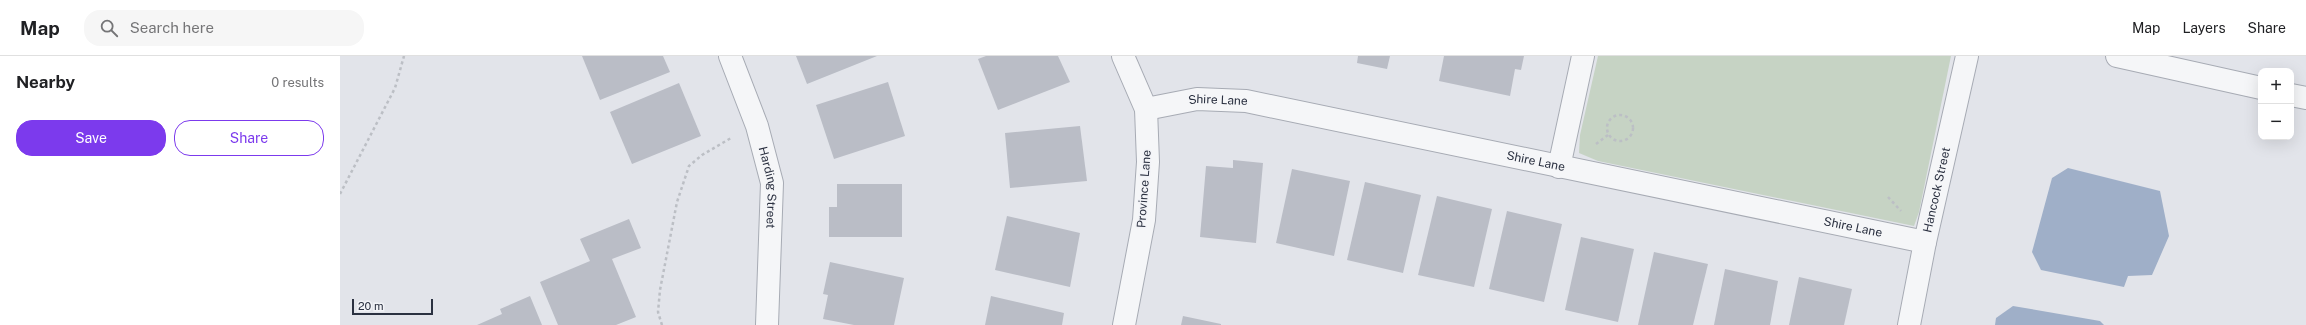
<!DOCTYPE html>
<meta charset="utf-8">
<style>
:root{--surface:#fff;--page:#f6f6f6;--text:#202124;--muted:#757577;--line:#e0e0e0;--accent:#7c3aed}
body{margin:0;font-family:"Public Sans",sans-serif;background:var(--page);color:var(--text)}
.controls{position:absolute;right:12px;top:12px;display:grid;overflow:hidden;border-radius:8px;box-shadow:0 4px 16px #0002}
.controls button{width:36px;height:36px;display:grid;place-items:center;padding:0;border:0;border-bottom:1px solid var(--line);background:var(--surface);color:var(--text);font:20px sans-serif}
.scale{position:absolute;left:12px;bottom:10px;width:81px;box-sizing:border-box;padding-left:4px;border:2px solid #2b3141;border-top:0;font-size:11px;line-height:14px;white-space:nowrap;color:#2b3141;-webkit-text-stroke:3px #f2f3f7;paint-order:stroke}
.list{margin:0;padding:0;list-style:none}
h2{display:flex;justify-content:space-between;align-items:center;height:52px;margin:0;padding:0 16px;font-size:17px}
h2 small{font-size:13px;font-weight:400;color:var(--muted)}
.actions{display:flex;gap:8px;padding:12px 16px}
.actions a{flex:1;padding:9px 0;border:1px solid var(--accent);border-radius:16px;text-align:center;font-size:14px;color:var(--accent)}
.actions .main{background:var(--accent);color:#fff}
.icon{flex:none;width:22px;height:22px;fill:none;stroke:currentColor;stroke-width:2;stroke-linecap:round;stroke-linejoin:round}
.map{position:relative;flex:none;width:1966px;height:269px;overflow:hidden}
header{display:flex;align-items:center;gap:24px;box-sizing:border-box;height:56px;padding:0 20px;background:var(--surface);border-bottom:1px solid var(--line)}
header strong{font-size:19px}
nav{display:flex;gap:22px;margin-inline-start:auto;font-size:14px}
.search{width:280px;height:36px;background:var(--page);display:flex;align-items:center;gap:10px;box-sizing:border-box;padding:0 14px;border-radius:16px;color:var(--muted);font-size:15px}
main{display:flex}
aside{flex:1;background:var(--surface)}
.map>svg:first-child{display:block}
.green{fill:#c6d3c4}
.water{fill:#9fafc8}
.building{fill:#babdc6}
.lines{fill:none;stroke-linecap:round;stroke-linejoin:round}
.minor-casing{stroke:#a7abb4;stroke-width:24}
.path{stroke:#bcbfc5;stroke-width:2.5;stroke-dasharray:3 3;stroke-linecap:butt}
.minor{stroke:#f5f6f8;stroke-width:22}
.labels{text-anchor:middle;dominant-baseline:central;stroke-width:3;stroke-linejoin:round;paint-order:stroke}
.street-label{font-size:12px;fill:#2b3141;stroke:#f2f3f7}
</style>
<header>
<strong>Map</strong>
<div class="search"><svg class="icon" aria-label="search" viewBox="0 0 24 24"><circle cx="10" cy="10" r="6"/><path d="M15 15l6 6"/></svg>Search here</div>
<nav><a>Map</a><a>Layers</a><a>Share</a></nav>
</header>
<main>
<aside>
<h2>Nearby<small>0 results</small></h2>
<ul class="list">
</ul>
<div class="actions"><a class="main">Save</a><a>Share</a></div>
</aside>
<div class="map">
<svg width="1966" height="269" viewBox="0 0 1966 269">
<rect width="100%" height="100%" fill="#e2e4ea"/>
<!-- green -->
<path class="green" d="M 1258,0 L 1611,0 L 1579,156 L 1574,170 L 1258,105 L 1239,97 L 1240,79 Z"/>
<!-- water -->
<g class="water">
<path d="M 1728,112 L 1820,135 L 1829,180 L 1812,219 L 1788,220 L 1784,231 L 1701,214 L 1692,196 L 1712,122 Z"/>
<path d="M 1673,250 L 1760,265 L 1764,269 L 1655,269 L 1656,262 Z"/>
</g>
<!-- building -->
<g class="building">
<path d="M 242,0 L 323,0 L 330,16 L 260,44 Z"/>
<path d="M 456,0 L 537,0 L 467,28 Z"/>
<path d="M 646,0 L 718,0 L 730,26 L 658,54 L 638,3 Z"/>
<path d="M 1018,0 L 1050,0 L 1047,13 L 1017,7 Z"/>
<path d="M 1104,0 L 1184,0 L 1181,14 L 1175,13 L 1170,40 L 1099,25 Z"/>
<path d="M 548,26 L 565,80 L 494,103 L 476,49 Z"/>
<path d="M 339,27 L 361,80 L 292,108 L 270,56 Z"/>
<path d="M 740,70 L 747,125 L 670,132 L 665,77 Z"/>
<path d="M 893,104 L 923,107 L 916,187 L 860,181 L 866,110 L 893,112 Z"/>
<path d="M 952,113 L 1010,125 L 994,200 L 936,187 Z"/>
<path d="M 1025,126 L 1081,139 L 1063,217 L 1007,204 Z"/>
<path d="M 497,128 L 562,128 L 562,181 L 489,181 L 489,151 L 497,151 Z"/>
<path d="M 1097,140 L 1152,153 L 1134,231 L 1078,219 Z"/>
<path d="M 1167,155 L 1222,168 L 1204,246 L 1149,233 Z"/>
<path d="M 667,160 L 740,177 L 730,231 L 655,214 Z"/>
<path d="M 289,163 L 301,192 L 272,203 L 296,261 L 276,269 L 218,269 L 200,226 L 250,205 L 240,183 Z"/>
<path d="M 1241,181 L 1294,193 L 1278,266 L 1225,254 Z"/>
<path d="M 1314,196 L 1368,208 L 1353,269 L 1298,269 Z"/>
<path d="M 490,206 L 564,222 L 554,269 L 514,269 L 483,263 L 488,239 L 483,238 Z"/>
<path d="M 1385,213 L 1438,225 L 1430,269 L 1374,269 Z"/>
<path d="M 1459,221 L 1512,233 L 1504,269 L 1449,269 Z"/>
<path d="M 190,240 L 202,269 L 137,269 L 162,258 L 160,253 Z"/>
<path d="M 651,240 L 724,257 L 722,269 L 645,269 Z"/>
<path d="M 843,260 L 881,268 L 881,269 L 841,269 Z"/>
</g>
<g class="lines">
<defs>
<g id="minor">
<path id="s1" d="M 390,0 L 417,70 L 432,127 L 427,269"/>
<path d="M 783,0 L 806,53 L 808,106 L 804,164 L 784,269"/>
<path d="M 1777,0 L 1921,32"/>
<path d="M 1951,39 L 1966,42"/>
<path id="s2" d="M 806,53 L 857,43 L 906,45 L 1585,186"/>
<path d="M 1219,111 L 1243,0"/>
<path id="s3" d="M 1569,269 L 1585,186 L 1627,0"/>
</g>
</defs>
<!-- minor casing -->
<use href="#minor" class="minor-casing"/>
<!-- path -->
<g class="path">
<circle cx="1280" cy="72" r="13"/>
<path d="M 1256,88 L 1268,79"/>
<path d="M 0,138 L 55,32 L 64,0"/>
<path d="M 1548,141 L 1561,155"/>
<path d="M 322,269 L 318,256 L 320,234 L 337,146 L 349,110 L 362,99 L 391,82"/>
</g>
<!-- minor -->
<use href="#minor" class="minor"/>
</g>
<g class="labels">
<!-- street labels -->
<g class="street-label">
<text stroke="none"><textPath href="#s2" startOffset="73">Shire Lane</textPath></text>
<text stroke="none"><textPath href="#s2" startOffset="397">Shire Lane</textPath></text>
<text stroke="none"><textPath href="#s1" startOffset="138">Harding Street</textPath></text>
<text transform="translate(804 133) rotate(-86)">Province Lane</text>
<text stroke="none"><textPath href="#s3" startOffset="138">Hancock Street</textPath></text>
<text stroke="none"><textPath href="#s2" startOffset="721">Shire Lane</textPath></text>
</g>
</g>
</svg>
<div class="controls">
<button>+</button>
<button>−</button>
</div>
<div class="scale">20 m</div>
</div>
</main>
